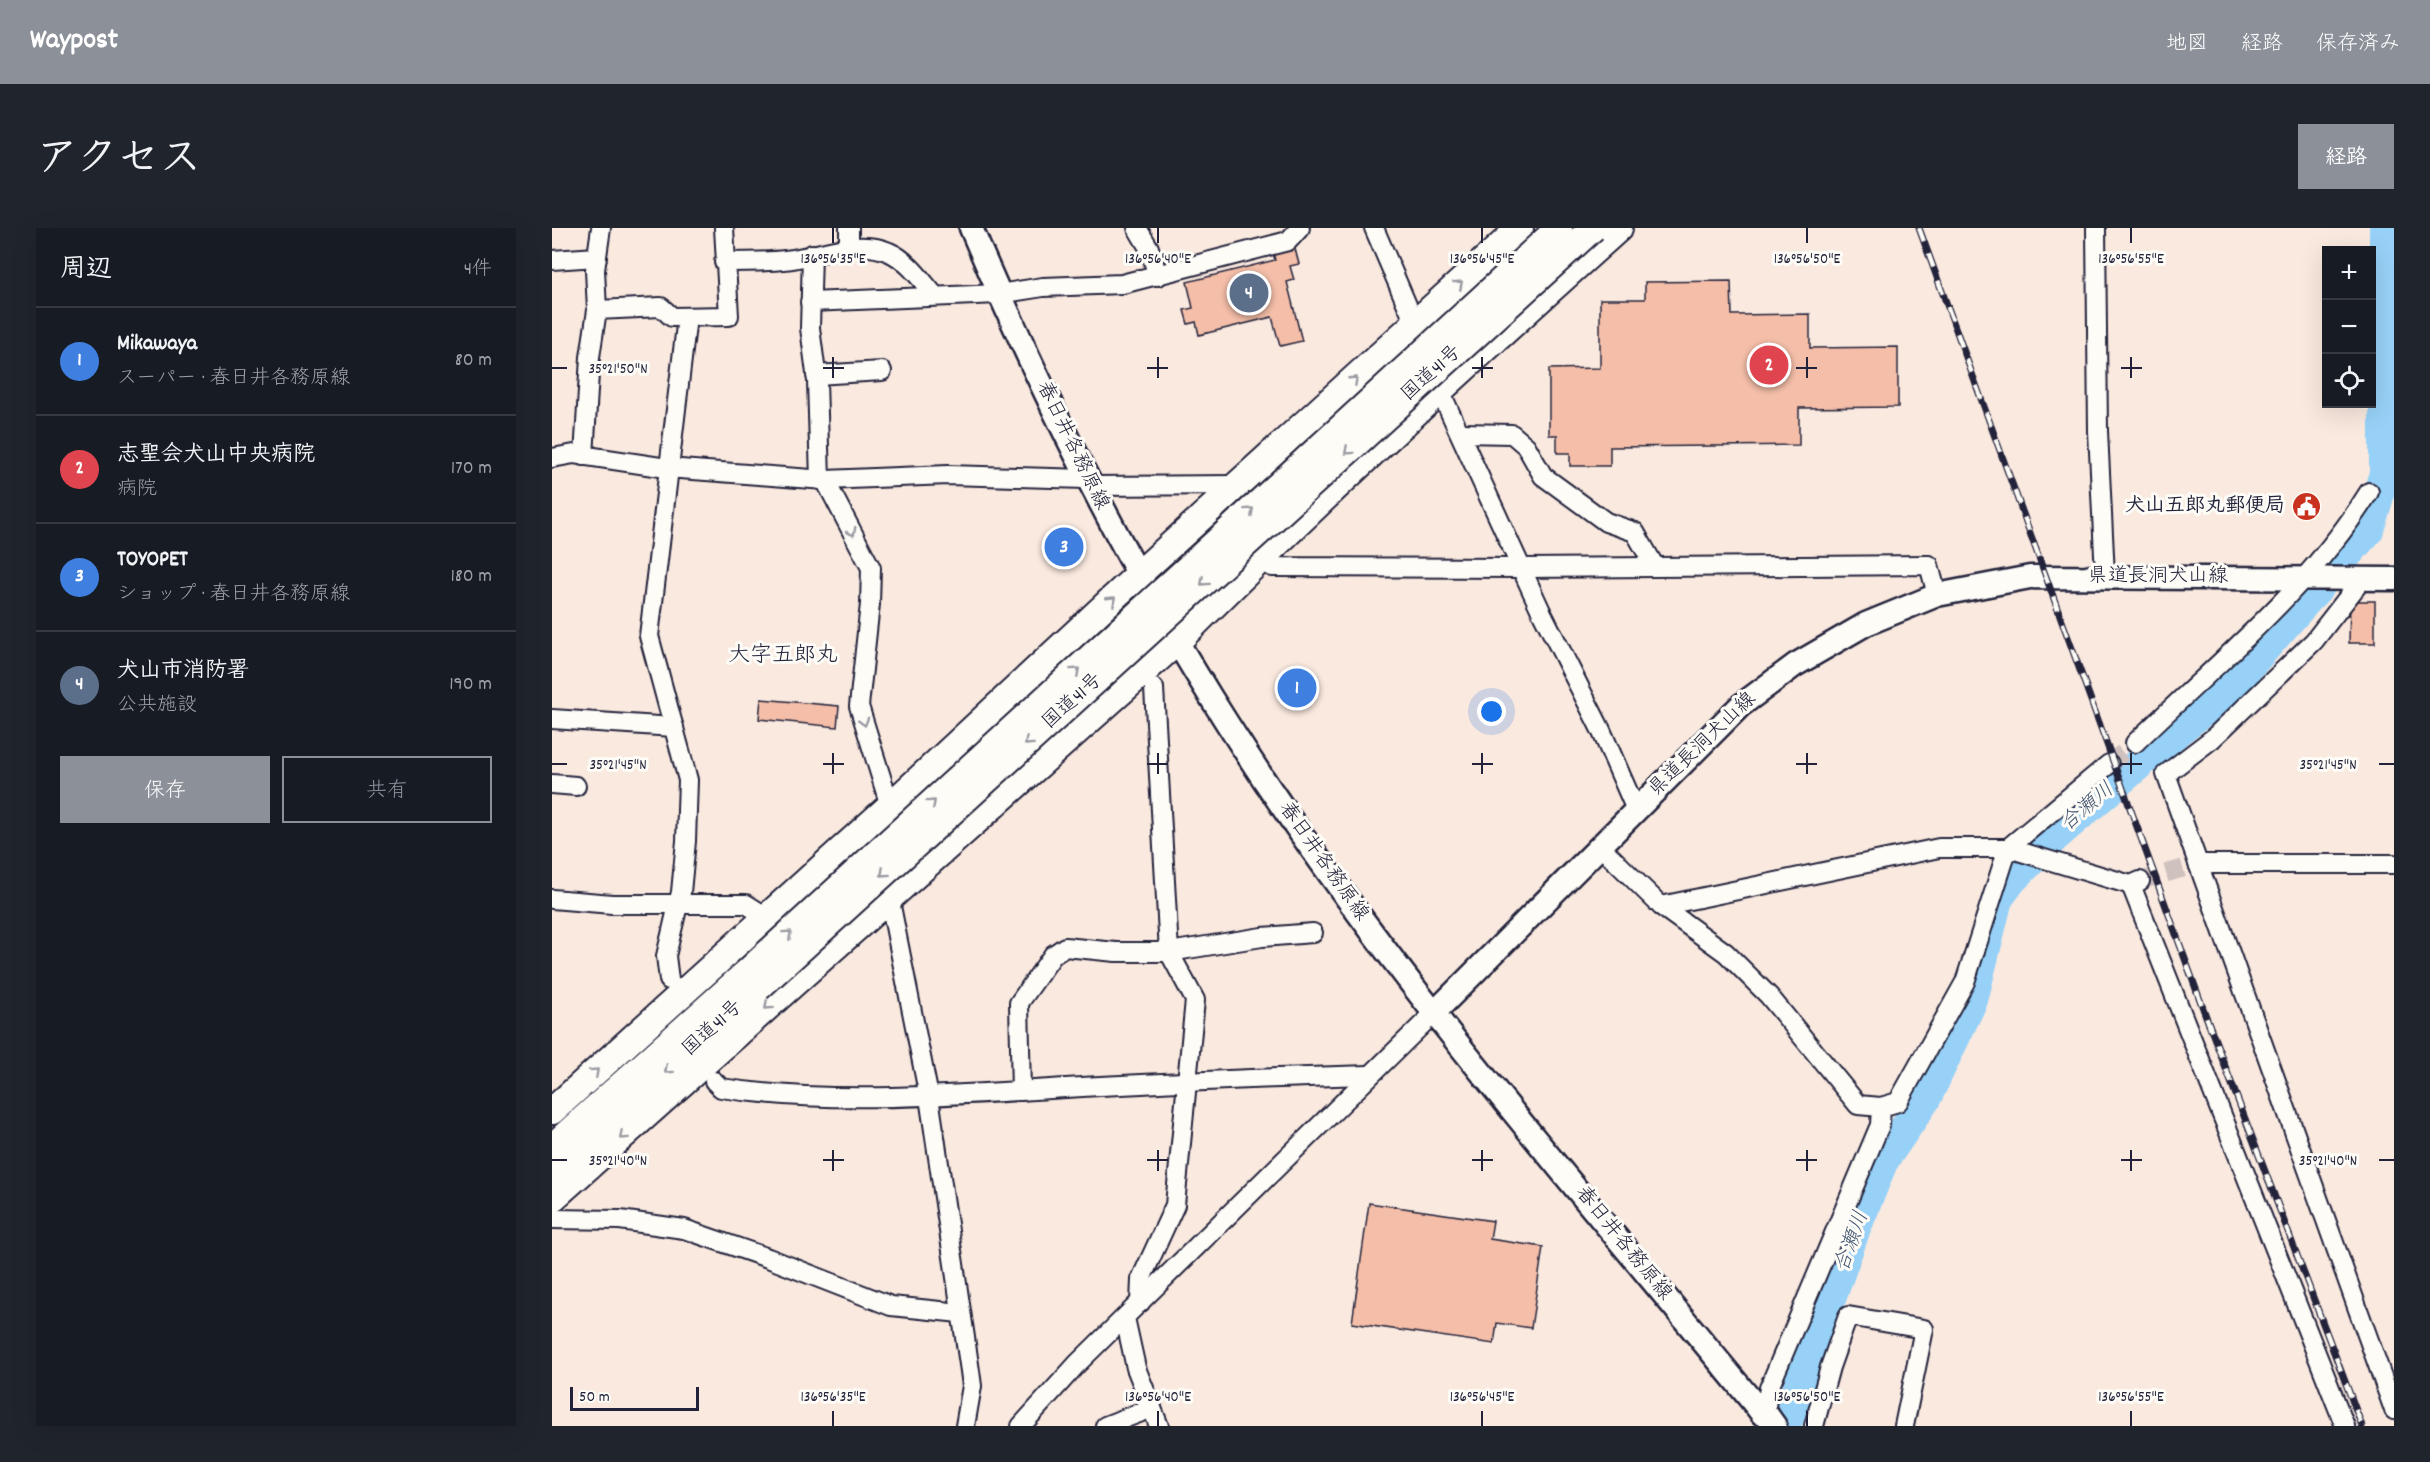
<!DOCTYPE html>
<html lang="ja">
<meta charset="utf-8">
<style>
:root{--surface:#171b24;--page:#20242c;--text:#f1f3f6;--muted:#9ea1a6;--line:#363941;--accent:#8c9099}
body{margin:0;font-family:Dekko,"Klee One",sans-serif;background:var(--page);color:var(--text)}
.controls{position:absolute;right:18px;top:18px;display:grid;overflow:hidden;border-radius:0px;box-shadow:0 6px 24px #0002}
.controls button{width:54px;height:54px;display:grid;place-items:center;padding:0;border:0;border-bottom:2px solid var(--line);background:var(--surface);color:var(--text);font:30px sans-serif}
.scale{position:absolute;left:18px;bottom:15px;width:129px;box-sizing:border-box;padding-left:6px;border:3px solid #22223b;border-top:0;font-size:16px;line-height:21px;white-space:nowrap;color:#22223b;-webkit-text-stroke:4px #fdfcf7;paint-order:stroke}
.you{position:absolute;left:940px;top:484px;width:21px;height:21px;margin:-15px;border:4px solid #fff;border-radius:50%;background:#1a73e8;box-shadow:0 0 0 9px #1a73e833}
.badge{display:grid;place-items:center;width:39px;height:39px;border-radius:50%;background:var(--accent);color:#fff;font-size:20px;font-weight:700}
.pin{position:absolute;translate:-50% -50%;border:3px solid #fff;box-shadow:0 2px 6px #0006}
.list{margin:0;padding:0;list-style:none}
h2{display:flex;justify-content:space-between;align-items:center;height:78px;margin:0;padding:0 24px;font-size:26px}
h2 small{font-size:20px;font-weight:400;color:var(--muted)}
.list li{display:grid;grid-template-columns:39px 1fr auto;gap:18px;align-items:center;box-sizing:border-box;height:108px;padding:0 24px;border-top:2px solid var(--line)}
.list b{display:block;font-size:22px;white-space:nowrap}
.list p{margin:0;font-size:20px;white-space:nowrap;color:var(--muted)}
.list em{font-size:20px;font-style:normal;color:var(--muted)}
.actions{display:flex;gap:12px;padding:18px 24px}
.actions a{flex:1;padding:14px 0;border:2px solid var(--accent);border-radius:0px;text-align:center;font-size:21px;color:var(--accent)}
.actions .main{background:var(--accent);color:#fff}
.icon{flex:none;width:33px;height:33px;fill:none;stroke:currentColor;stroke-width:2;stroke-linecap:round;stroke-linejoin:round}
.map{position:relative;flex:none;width:1842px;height:1198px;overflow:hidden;border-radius:0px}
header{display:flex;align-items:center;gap:36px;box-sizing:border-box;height:84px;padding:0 30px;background:var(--accent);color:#fff}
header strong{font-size:28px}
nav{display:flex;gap:33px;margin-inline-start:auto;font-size:21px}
.intro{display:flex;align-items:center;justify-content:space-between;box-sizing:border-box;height:144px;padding:0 36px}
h1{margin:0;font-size:42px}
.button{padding:15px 27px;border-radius:0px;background:var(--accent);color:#fff;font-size:21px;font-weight:700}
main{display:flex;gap:36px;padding:0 36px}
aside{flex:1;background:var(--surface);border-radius:0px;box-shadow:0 6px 24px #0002}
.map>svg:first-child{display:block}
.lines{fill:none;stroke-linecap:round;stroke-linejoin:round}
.river{stroke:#97d1f7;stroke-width:32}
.building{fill:#f4bea8;stroke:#22223b;stroke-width:1.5}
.minor-tunnel{stroke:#cfc1be;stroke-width:18;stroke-dasharray:18 9;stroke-linecap:butt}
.minor-casing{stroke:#22223b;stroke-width:22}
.major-casing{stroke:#22223b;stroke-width:27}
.highway-casing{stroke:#22223b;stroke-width:30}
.minor{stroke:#fdfcf7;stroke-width:18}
.major{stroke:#fdfcf7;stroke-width:22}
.highway{stroke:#fdfcf7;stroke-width:26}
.rail-casing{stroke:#22223b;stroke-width:7}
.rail{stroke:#fdfcf7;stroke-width:4.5;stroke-dasharray:14;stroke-linecap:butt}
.highway-bridge-casing{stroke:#22223b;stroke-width:30;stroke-linecap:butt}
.highway-bridge{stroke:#fdfcf7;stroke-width:26}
.oneway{stroke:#9a9aa2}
.ticks{fill:none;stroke:#22223b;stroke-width:2}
.labels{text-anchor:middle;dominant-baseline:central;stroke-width:6;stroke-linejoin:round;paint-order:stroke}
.street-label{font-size:20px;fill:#22223b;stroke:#fdfcf7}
.poi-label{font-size:20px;font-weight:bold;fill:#22223b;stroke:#fdfcf7;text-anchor:end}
.water-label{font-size:21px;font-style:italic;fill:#455773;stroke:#fdfcf7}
.quarter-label{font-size:22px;fill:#22223b;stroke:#fdfcf7}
.ticks-label{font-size:15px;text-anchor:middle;fill:#22223b;stroke:#fdfcf7;stroke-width:6;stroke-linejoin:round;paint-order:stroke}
</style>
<header>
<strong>Waypost</strong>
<nav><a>地図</a><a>経路</a><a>保存済み</a></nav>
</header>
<div class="intro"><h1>アクセス</h1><a class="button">経路</a></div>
<main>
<aside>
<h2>周辺<small>4件</small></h2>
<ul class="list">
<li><span class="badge" style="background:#3f7fe0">1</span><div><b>Mikawaya</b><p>スーパー · 春日井各務原線</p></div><em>80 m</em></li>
<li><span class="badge" style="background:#e0444e">2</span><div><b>志聖会犬山中央病院</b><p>病院</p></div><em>170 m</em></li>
<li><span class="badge" style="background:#3f7fe0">3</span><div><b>TOYOPET</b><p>ショップ · 春日井各務原線</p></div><em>180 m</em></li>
<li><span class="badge" style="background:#5c6f8a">4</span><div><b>犬山市消防署</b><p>公共施設</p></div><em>190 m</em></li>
</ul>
<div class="actions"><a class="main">保存</a><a>共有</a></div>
</aside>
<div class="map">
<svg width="1842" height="1198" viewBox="0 0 1842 1198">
<rect width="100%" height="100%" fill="#fae9df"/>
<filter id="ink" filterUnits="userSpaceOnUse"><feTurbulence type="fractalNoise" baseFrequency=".0167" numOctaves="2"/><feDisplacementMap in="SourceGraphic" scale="12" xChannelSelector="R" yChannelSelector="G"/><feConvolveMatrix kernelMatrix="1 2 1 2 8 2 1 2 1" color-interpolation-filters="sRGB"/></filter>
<g filter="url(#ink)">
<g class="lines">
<!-- river -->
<path class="river" d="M 1233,1198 L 1302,1003 L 1330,934 L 1373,871 L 1420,772 L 1445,671 L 1459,652 L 1504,607 L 1625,503 L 1672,466 L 1816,302 L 1833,245 L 1833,0"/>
</g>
<!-- building -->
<g class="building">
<path d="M 742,17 L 747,36 L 738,38 L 742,52 L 735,54 L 750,113 L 728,118 L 720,89 L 647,107 L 644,94 L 636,96 L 632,82 L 641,80 L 635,54 L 723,32 L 720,22 Z"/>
<path d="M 1179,53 L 1180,87 L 1258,86 L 1258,120 L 1346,119 L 1346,179 L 1247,180 L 1247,217 L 1058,219 L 1058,238 L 1018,238 L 1018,225 L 1005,225 L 1005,207 L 997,207 L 997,141 L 1048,140 L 1048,71 L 1093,71 L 1093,54 Z"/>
<path d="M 1798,373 L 1823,373 L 1823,415 L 1797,415 Z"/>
<path d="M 209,471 L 287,478 L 285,499 L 207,491 Z"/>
<path d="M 817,975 L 941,993 L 938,1011 L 991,1019 L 979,1100 L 945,1095 L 942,1116 L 800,1095 Z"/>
</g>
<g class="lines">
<!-- minor-tunnel -->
<g class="minor-tunnel">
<path d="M 1557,536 L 1583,515"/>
<path d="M 1588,653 L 1646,636"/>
</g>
<defs>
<g id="minor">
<path d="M 585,0 L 597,20 L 606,48"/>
<path d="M 822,0 L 867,105"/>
<path d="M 1544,0 L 1546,203 L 1553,348"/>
<path d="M 297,20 L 297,0"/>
<path d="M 260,26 L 258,100 L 265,153 L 268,252"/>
<path d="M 0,32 L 45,29"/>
<path d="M 172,34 C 196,33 223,35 246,30 C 274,25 309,11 337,24 C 356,32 370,53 383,68"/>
<path d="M 258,74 L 447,66 L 491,59 L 570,56 L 736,13 L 748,0"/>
<path d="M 45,82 L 109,79 L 120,89 L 177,88 L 172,0"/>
<path d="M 264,147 L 330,143"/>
<path d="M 884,154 L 989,383 L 1049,502 L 1084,582"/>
<path d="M 908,205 L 960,206 L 974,218 L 991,248 L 1054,294 L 1083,304 L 1103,339"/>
<path d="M 32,228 L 38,129 L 45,82 L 43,42 L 49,0"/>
<path d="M 0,230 L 22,226 L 115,240 L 273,252 L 396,247 L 534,251"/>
<path d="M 273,252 L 319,340 L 318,376 L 307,478 L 338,578"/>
<path d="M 538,258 L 688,257"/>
<path d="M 709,330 L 720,339 L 970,340 L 1377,337 L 1385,367"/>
<path d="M 1811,350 L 1762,413 L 1660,511 L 1614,546 L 1842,1182"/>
<path d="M 0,491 L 122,499"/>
<path d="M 1583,515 C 1664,436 1757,361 1817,264"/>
<path d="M 0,556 L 24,558"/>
<path d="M 1049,619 L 1109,678 L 1174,725 L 1217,768 L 1306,877 L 1329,879 L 1346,874 L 1413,754 L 1456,620 L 1557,536"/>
<path d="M 1646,636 L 1842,636"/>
<path d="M 1579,657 L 1793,1198"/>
<path d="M 337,668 L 377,869 L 418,1143 L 420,1158 L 413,1198"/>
<path d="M 0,671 L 60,676 L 194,676 L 215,689"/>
<path d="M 1109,678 L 1387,620 L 1456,620 L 1579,657 L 1588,653"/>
<path d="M 117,752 L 114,728 L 129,664 L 134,613 L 136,552 L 97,408 L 135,89"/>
<path d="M 162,853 L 169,860 C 280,877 402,867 514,860 C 615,854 716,850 817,847"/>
<path d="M 469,863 L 467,775 L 501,727 L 513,719 L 564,724 L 617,724 L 710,709 L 761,705"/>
<path d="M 0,991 L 68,992 L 132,1001 L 216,1030 L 339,1078 L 408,1085"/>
<path d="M 588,1075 L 589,1051 L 623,977 L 643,772 L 617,724 L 602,460"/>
<path d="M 573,1090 L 584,1140 L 607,1198"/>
<path d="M 1213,1184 L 1217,1160 L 1328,897 L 1329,879"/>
<path d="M 469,1198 L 525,1136 L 882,785"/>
<path d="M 553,1198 L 600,1180"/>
<path d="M 1262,1198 L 1278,1139 L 1296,1088 L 1372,1101 L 1352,1198"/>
</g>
<g id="major">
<path d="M 419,0 C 492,171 575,338 675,495 C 829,738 1022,956 1204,1178 L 1210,1186 L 1213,1184 L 1223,1198"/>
<path d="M 882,785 L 1188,478 L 1243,437 L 1314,396 L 1385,367 L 1478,349 L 1842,351"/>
</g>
<g id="highway">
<path d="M 0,883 L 338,578 L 587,346 L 968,0"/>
<path d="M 0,919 L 193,746"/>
<path d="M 0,947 L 206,760"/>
<path d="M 0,971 L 626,413 C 768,270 917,135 1067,0"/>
</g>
</defs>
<!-- minor casing -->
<use href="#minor" class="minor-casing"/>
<!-- major casing -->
<use href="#major" class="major-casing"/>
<!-- highway casing -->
<use href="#highway" class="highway-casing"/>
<!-- minor -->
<use href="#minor" class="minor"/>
<!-- major -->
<use href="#major" class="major"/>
<!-- highway -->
<use href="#highway" class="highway"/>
<defs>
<path id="rail" d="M 1367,0 L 1652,783 L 1810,1198"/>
</defs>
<!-- rail casing -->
<use href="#rail" class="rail-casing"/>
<!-- rail -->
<use href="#rail" class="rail"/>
<defs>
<g id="highway-bridge">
<path d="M 193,746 L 1007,0"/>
<path d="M 206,760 L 1041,0"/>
</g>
</defs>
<!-- highway-bridge casing -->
<use href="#highway-bridge" class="highway-bridge-casing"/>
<!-- highway-bridge -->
<use href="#highway-bridge" class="highway-bridge"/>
</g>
<!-- one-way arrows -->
<defs><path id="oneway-chevron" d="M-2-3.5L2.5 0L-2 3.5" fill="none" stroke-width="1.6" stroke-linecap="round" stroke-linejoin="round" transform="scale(1.5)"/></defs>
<g class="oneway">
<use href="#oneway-chevron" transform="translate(907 56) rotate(-42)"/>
<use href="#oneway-chevron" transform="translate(802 152) rotate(-43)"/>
<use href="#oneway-chevron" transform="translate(796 223) rotate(138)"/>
<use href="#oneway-chevron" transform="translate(698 283) rotate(-42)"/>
<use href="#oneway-chevron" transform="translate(300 304) rotate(63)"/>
<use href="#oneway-chevron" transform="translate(652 354) rotate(138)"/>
<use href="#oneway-chevron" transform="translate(560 372) rotate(-44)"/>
<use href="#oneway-chevron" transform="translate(524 443) rotate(-42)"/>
<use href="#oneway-chevron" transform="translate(312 494) rotate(74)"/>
<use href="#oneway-chevron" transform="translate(476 514) rotate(138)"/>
<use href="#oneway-chevron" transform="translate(380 575) rotate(-42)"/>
<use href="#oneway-chevron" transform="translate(332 645) rotate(138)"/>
<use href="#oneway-chevron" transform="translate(236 706) rotate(-42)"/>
<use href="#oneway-chevron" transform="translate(216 778) rotate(138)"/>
<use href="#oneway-chevron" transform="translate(116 842) rotate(138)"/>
<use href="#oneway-chevron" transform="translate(43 844) rotate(-42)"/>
<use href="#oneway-chevron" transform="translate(71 908) rotate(138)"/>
</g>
</g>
<!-- ticks -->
<path class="ticks" d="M 281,0 L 281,15M 606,0 L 606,15M 930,0 L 930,15M 1255,0 L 1255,15M 1579,0 L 1579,15M 281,129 L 281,150M 606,129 L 606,150M 930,129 L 930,150M 1255,129 L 1255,150M 1579,129 L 1579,150M 0,140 L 15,140M 271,140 L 292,140M 595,140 L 616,140M 920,140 L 941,140M 1244,140 L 1265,140M 1569,140 L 1590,140M 281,525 L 281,546M 606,525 L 606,546M 930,525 L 930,546M 1255,525 L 1255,546M 1579,525 L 1579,546M 0,536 L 15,536M 271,536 L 292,536M 595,536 L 616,536M 920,536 L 941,536M 1244,536 L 1265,536M 1569,536 L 1590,536M 1827,536 L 1842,536M 281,922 L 281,943M 606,922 L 606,943M 930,922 L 930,943M 1255,922 L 1255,943M 1579,922 L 1579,943M 0,932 L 15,932M 271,932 L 292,932M 595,932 L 616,932M 920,932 L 941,932M 1244,932 L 1265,932M 1569,932 L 1590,932M 1827,932 L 1842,932M 281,1183 L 281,1198M 606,1183 L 606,1198M 930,1183 L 930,1198M 1255,1183 L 1255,1198M 1579,1183 L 1579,1198"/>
<!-- icons -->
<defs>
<symbol id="civic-disc" viewBox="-11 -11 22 22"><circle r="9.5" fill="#c8321e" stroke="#fdfcf7"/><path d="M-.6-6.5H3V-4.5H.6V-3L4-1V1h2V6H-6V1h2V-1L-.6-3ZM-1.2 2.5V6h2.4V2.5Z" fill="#fff"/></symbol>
</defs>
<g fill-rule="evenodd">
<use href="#civic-disc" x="1738" y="262" width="33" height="33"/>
</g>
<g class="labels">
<!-- street labels -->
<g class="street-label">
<text transform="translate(880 146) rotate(-42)">国道41号</text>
<text transform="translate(520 218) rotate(64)">春日井各務原線</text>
<text x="1606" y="349">県道長洞犬山線</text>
<text transform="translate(521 474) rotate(-42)">国道41号</text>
<text transform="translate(1151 517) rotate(-44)">県道長洞犬山線</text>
<text transform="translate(771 634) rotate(55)">春日井各務原線</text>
<text transform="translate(161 801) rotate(-42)">国道41号</text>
<text transform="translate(1071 1016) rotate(51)">春日井各務原線</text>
</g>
<!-- poi labels -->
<g class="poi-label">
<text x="1733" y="279">犬山五郎丸郵便局</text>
</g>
<!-- water labels -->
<g class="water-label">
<text transform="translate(1536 580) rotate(-40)">合瀬川</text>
<text transform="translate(1301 1014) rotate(-70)">合瀬川</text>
</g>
<!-- quarter labels -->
<g class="quarter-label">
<text x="231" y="428">大字五郎丸</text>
</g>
</g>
<g class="ticks-label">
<text x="281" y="35">136°56'35"E</text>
<text x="606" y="35">136°56'40"E</text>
<text x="930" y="35">136°56'45"E</text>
<text x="1255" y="35">136°56'50"E</text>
<text x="1579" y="35">136°56'55"E</text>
<text x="66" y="145">35°21'50"N</text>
<text x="66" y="541">35°21'45"N</text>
<text x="1776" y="541">35°21'45"N</text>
<text x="66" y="937">35°21'40"N</text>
<text x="1776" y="937">35°21'40"N</text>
<text x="281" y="1173">136°56'35"E</text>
<text x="606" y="1173">136°56'40"E</text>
<text x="930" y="1173">136°56'45"E</text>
<text x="1255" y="1173">136°56'50"E</text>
<text x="1579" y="1173">136°56'55"E</text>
</g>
</svg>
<div class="controls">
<button>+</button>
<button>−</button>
<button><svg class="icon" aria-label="locate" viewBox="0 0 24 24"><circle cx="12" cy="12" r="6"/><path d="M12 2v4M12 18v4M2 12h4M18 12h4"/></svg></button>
</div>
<div class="scale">50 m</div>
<div class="you"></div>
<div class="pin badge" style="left:745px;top:460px;background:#3f7fe0">1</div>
<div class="pin badge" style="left:1217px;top:137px;background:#e0444e">2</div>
<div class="pin badge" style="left:512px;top:319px;background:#3f7fe0">3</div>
<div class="pin badge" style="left:697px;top:65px;background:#5c6f8a">4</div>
</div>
</main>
